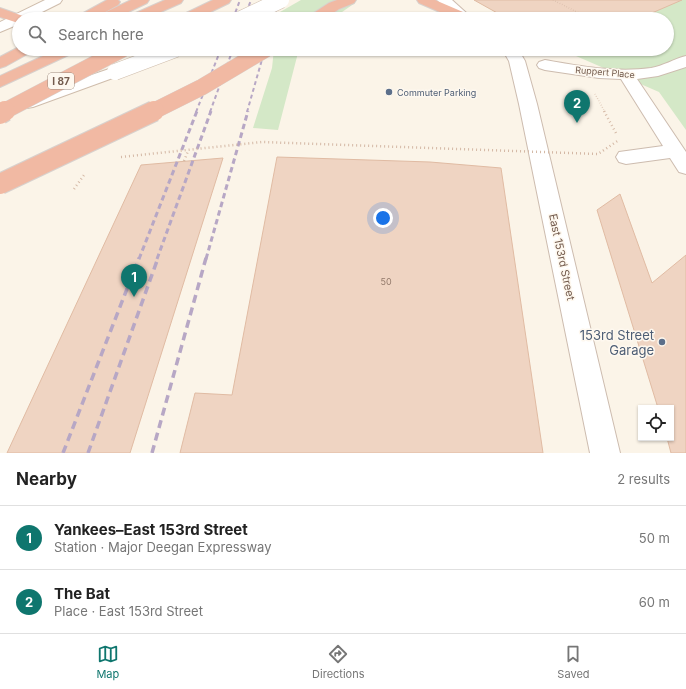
<!DOCTYPE html>
<meta charset="utf-8">
<style>
:root{--surface:#fff;--page:#f2f2f2;--text:#222;--muted:#767676;--line:#e0e0e0;--accent:#0f766e}
body{margin:0;font-family:Inter,sans-serif;background:var(--page);color:var(--text)}
.controls{position:absolute;right:12px;bottom:12px;display:grid;overflow:hidden;border-radius:0px;box-shadow:0 1px 3px #0004}
.controls button{width:36px;height:36px;display:grid;place-items:center;padding:0;border:0;border-bottom:1px solid var(--line);background:var(--surface);color:var(--text);font:20px sans-serif}
.you{position:absolute;left:383px;top:218px;width:14px;height:14px;margin:-10px;border:3px solid #fff;border-radius:50%;background:#1a73e8;box-shadow:0 0 0 6px #1a73e833}
.badge{display:grid;place-items:center;width:26px;height:26px;border-radius:50%;background:var(--accent);color:#fff;font-size:13px;font-weight:700}
.pin{position:absolute;translate:-50% -33px;filter:drop-shadow(0 1px 2px #0008)}
.pin::after{content:'';position:absolute;top:21px;width:14px;height:12px;background:inherit;clip-path:polygon(0 0,100% 0,50% 100%)}
.list{margin:0;padding:0;list-style:none}
h2{display:flex;justify-content:space-between;align-items:center;height:52px;margin:0;padding:0 16px;font-size:17px}
h2 small{font-size:13px;font-weight:400;color:var(--muted)}
.list li{display:grid;grid-template-columns:26px 1fr auto;gap:12px;align-items:center;box-sizing:border-box;height:64px;padding:0 16px;border-top:1px solid var(--line)}
.list b{display:block;font-size:15px;white-space:nowrap}
.list p{margin:0;font-size:13px;white-space:nowrap;color:var(--muted)}
.list em{font-size:13px;font-style:normal;color:var(--muted)}
.icon{flex:none;width:22px;height:22px;fill:none;stroke:currentColor;stroke-width:2;stroke-linecap:round;stroke-linejoin:round}
.map{position:relative;flex:none;width:686px;height:453px;overflow:hidden}
.search{position:absolute;background:var(--surface);box-shadow:0 1px 3px #0004;left:12px;right:12px;top:12px;height:44px;display:flex;align-items:center;gap:10px;box-sizing:border-box;padding:0 14px;border-radius:22px;color:var(--muted);font-size:15px}
.sheet{height:180px;background:var(--surface)}
nav{display:flex;justify-content:space-around;align-items:center;box-sizing:border-box;height:56px;border-top:1px solid var(--line);background:var(--surface);font-size:11px;color:var(--muted)}
nav a{display:grid;justify-items:center;gap:2px}
nav .on{color:var(--accent)}
.map>svg:first-child{display:block}
.green{fill:#d4e8c7}
.building{fill:#efd4c2;stroke:#e0bba3}
.lines{fill:none;stroke-linecap:round;stroke-linejoin:round}
.pedestrian-casing{stroke:#cdbcaf;stroke-width:2}
.minor-casing{stroke:#cdbcaf;stroke-width:2}
.secondary-casing{stroke:#cfbdac;stroke-width:2}
.motorway-casing{stroke:#d8d1cd;stroke-width:2}
.path-far1{stroke:#d4b8a5;stroke-width:1.5;stroke-dasharray:0.5 2;stroke-linecap:butt}
.path{stroke:#d4b8a5;stroke-width:2.5;stroke-dasharray:1 3;stroke-linecap:butt}
.pedestrian{fill:#fff;fill-rule:evenodd}
.minor{fill:#fff;fill-rule:evenodd}
.secondary{fill:#fff;fill-rule:evenodd}
.motorway{fill:#f1b9a3;fill-rule:evenodd}
.rail-far2{stroke:#b7a7c5;stroke-width:2;stroke-dasharray:4 3;stroke-linecap:butt}
.rail-far1{stroke:#b7a7c5;stroke-width:3;stroke-dasharray:5.5 3.5;stroke-linecap:butt}
.rail{stroke:#b7a7c5;stroke-width:3.5;stroke-dasharray:8 5;stroke-linecap:butt}
.secondary-bridge-casing{stroke:#cfbdac;stroke-width:17;stroke-linecap:butt}
.motorway-bridge-far1-casing{stroke:#d8d1cd;stroke-width:17;stroke-linecap:butt}
.motorway-bridge-casing{stroke:#d8d1cd;stroke-width:22;stroke-linecap:butt}
.path-bridge{stroke:#d4b8a5;stroke-width:2.5;stroke-dasharray:1 3;stroke-linecap:butt}
.secondary-bridge{stroke:#fff;stroke-width:16}
.motorway-bridge-far1{stroke:#f1b9a3;stroke-width:16}
.motorway-bridge{stroke:#f1b9a3;stroke-width:20}
.service-dot{fill:#5c6f8a;stroke:#fef8ef;stroke-width:1.5}
.labels{text-anchor:middle;dominant-baseline:central;stroke-width:3;stroke-linejoin:round;paint-order:stroke}
.far-street-label{font-size:9px;fill:#745c4e;stroke:#fef8ef}
.far-service-label{font-size:9px;fill:#4e5e75;stroke:#fef8ef;text-anchor:start}
.number-label{font-size:9px;fill:#937a6b}
.shield{fill:#fef8ef;stroke:#9d8b7e;stroke-width:1}
.shield-label{font-size:10px;font-weight:bold;fill:#745c4e}
.street-label{font-size:11px;fill:#745c4e;stroke:#fef8ef}
.near-service-label{font-size:13px;fill:#4e5e75;stroke:#fef8ef;text-anchor:end}
</style>
<div class="map">
<svg width="686" height="453" viewBox="0 0 686 453">
<rect width="100%" height="100%" fill="#fbf4e8"/>
<!-- green -->
<g class="green">
<path d="M 301,0 L 345,0 L 355,3 L 332,19 L 279,19 L 280,12 Z"/>
<path d="M 474,0 L 686,0 L 686,130 L 659,92 L 576,56 L 592,49 L 667,49 L 667,19 L 508,19 Z"/>
<path d="M 274,49 L 299,49 L 278,130 L 253,128 L 272,68 Z"/>
</g>
<!-- building -->
<g class="building">
<path d="M 474,0 L 682,0 L 638,19 L 508,19 Z"/>
<path d="M 277,157 L 430,162 L 501,168 L 543,453 L 180,453 L 195,393 L 232,395 Z"/>
<path d="M 223,158 L 130,453 L 7,453 L 141,165 Z"/>
<path d="M 620,194 L 652,283 L 686,255 L 686,453 L 671,453 L 667,438 L 671,438 L 671,408 L 658,408 L 597,210 Z"/>
</g>
<g class="lines">
<defs>
<path id="pedestrian" d="M 686,56 L 686,67 L 658,76 L 637,79 L 686,152 L 686,174 L 679,172 L 670,158 L 626,164 L 619,162 L 616,157 L 619,152 L 663,146 L 621,79 L 599,78 L 545,70 L 539,68 L 537,65 L 539,62 L 545,60 C 580,66 615,73 651,68 C 663,66 674,59 686,56 Z"/>
<g id="minor">
<path d="M 437,0 L 452,0 L 473,19 L 458,19 Z"/>
<path d="M 502,49 L 518,49 L 525,61 L 537,104 L 620,453 L 590,453 L 519,104 L 509,61 Z"/>
</g>
<g id="secondary">
<path d="M 45,0 L 62,0 L 60,3 L 28,19 L 19,19 L 19,24 L 0,32 L 0,22 Z"/>
<path d="M 115,67 L 121,69 L 123,72 L 121,75 L 33,107 L 27,108 L 21,107 L 18,103 L 21,99 Z"/>
</g>
<g id="motorway">
<path d="M 107,0 L 118,0 L 120,2 L 118,5 L 100,15 L 131,0 L 149,0 L 147,3 L 114,19 L 96,19 L 98,16 L 93,19 L 76,19 L 78,16 Z"/>
<path d="M 165,0 L 183,0 L 181,3 L 145,19 L 127,19 L 129,16 Z"/>
<path d="M 213,0 L 231,0 L 229,3 L 196,19 L 178,19 L 180,16 Z"/>
<path d="M 337,0 L 356,0 L 354,3 L 339,9 L 324,19 L 307,19 L 309,16 L 329,3 Z"/>
<path d="M 417,0 L 435,0 L 470,15 L 472,18 L 456,19 L 419,3 Z"/>
<path d="M 0,8 L 23,16 L 25,19 L 19,19 L 18,23 L 0,17 Z"/>
<path d="M 19,47 L 19,49 L 34,49 L 31,52 L 6,66 L 0,68 L 0,57 Z"/>
<path d="M 58,49 L 78,49 L 75,52 L 0,87 L 0,76 Z"/>
</g>
</defs>
<!-- pedestrian casing -->
<use href="#pedestrian" class="pedestrian-casing"/>
<!-- minor casing -->
<use href="#minor" class="minor-casing"/>
<!-- secondary casing -->
<use href="#secondary" class="secondary-casing"/>
<!-- motorway casing -->
<use href="#motorway" class="motorway-casing"/>
<!-- path-far1 -->
<g class="path-far1">
<path d="M 553,0 L 591,19"/>
<path d="M 595,94 L 605,112"/>
</g>
<!-- path -->
<g class="path">
<path d="M 604,111 L 617,135"/>
<path d="M 184,161 L 188,151"/>
</g>
<!-- pedestrian -->
<use href="#pedestrian" class="pedestrian"/>
<!-- minor -->
<use href="#minor" class="minor"/>
<!-- secondary -->
<use href="#secondary" class="secondary"/>
<!-- motorway -->
<use href="#motorway" class="motorway"/>
<!-- rail-far2 -->
<g class="rail-far2">
<path d="M 233,19 L 240,0"/>
<path d="M 244,19 L 251,0"/>
<path d="M 273,19 L 279,0"/>
<path d="M 196,112 L 221,49"/>
<path d="M 210,112 L 233,49"/>
<path d="M 247,112 L 265,49"/>
</g>
<!-- rail-far1 -->
<g class="rail-far1">
<path d="M 139,259 L 197,111"/>
<path d="M 157,259 L 211,111"/>
<path d="M 206,259 L 248,111"/>
</g>
<!-- rail -->
<g class="rail">
<path d="M 63,453 L 139,258"/>
<path d="M 88,453 L 158,258"/>
<path d="M 152,453 L 206,258"/>
</g>
<defs>
<g id="secondary-bridge">
<path d="M 241,19 L 281,0"/>
<path d="M 115,72 L 176,49"/>
</g>
<g id="motorway-bridge-far1">
<path d="M 3,112 L 123,49"/>
<path d="M 152,112 L 202,87 L 266,49"/>
</g>
<g id="motorway-bridge">
<path d="M 0,114 L 5,111"/>
<path d="M 0,184 L 154,111"/>
</g>
</defs>
<!-- secondary-bridge casing -->
<use href="#secondary-bridge" class="secondary-bridge-casing"/>
<!-- motorway-bridge-far1 casing -->
<use href="#motorway-bridge-far1" class="motorway-bridge-far1-casing"/>
<!-- motorway-bridge casing -->
<use href="#motorway-bridge" class="motorway-bridge-casing"/>
<!-- path-bridge -->
<g class="path-bridge">
<path d="M 121,157 L 262,142 L 598,154 L 619,140"/>
<path d="M 74,189 L 84,175"/>
</g>
<!-- secondary-bridge -->
<use href="#secondary-bridge" class="secondary-bridge"/>
<!-- motorway-bridge-far1 -->
<use href="#motorway-bridge-far1" class="motorway-bridge-far1"/>
<!-- motorway-bridge -->
<use href="#motorway-bridge" class="motorway-bridge"/>
</g>
<!-- markers -->
<g class="service-dot">
<circle cx="389" cy="92" r="4"/>
<circle cx="662" cy="342" r="4"/>
</g>
<g class="labels">
<!-- far-street labels -->
<g class="far-street-label">
<text transform="translate(605 72) rotate(5)">Ruppert Place</text>
</g>
<!-- far-service labels -->
<g class="far-service-label">
<text x="397" y="92">Commuter Parking</text>
</g>
<!-- number labels -->
<g class="number-label">
<text x="386" y="281">50</text>
</g>
<!-- shield labels -->
<rect class="shield" x="48" y="73" width="26" height="16" rx="3"/>
<g class="shield-label">
<text x="61" y="81">I 87</text>
</g>
<!-- street labels -->
<g class="street-label">
<text transform="translate(562 257) rotate(78)">East 153rd Street</text>
</g>
<!-- near-service labels -->
<g class="near-service-label">
<text x="654" y="335">153rd Street<tspan x="654" dy="15">Garage</tspan></text>
</g>
</g>
</svg>
<div class="controls">
<button><svg class="icon" aria-label="locate" viewBox="0 0 24 24"><circle cx="12" cy="12" r="6"/><path d="M12 2v4M12 18v4M2 12h4M18 12h4"/></svg></button>
</div>
<div class="you"></div>
<div class="pin badge" style="left:134px;top:297px">1</div>
<div class="pin badge" style="left:577px;top:123px">2</div>
<div class="search"><svg class="icon" aria-label="search" viewBox="0 0 24 24"><circle cx="10" cy="10" r="6"/><path d="M15 15l6 6"/></svg>Search here</div>
</div>
<section class="sheet">
<h2>Nearby<small>2 results</small></h2>
<ul class="list">
<li><span class="badge">1</span><div><b>Yankees–East 153rd Street</b><p>Station · Major Deegan Expressway</p></div><em>50 m</em></li>
<li><span class="badge">2</span><div><b>The Bat</b><p>Place · East 153rd Street</p></div><em>60 m</em></li>
</ul>
</section>
<nav>
<a class="on"><svg class="icon" aria-label="map" viewBox="0 0 24 24"><path d="M3 6l6-2 6 2 6-2v14l-6 2-6-2-6 2zM9 4v14M15 6v14"/></svg>Map</a>
<a><svg class="icon" aria-label="directions" viewBox="0 0 24 24"><path d="M12 3l9 9-9 9-9-9zM9 14v-3h6M13 9l2 2-2 2"/></svg>Directions</a>
<a><svg class="icon" aria-label="saved" viewBox="0 0 24 24"><path d="M7 4h10v16l-5-4-5 4z"/></svg>Saved</a>
</nav>
